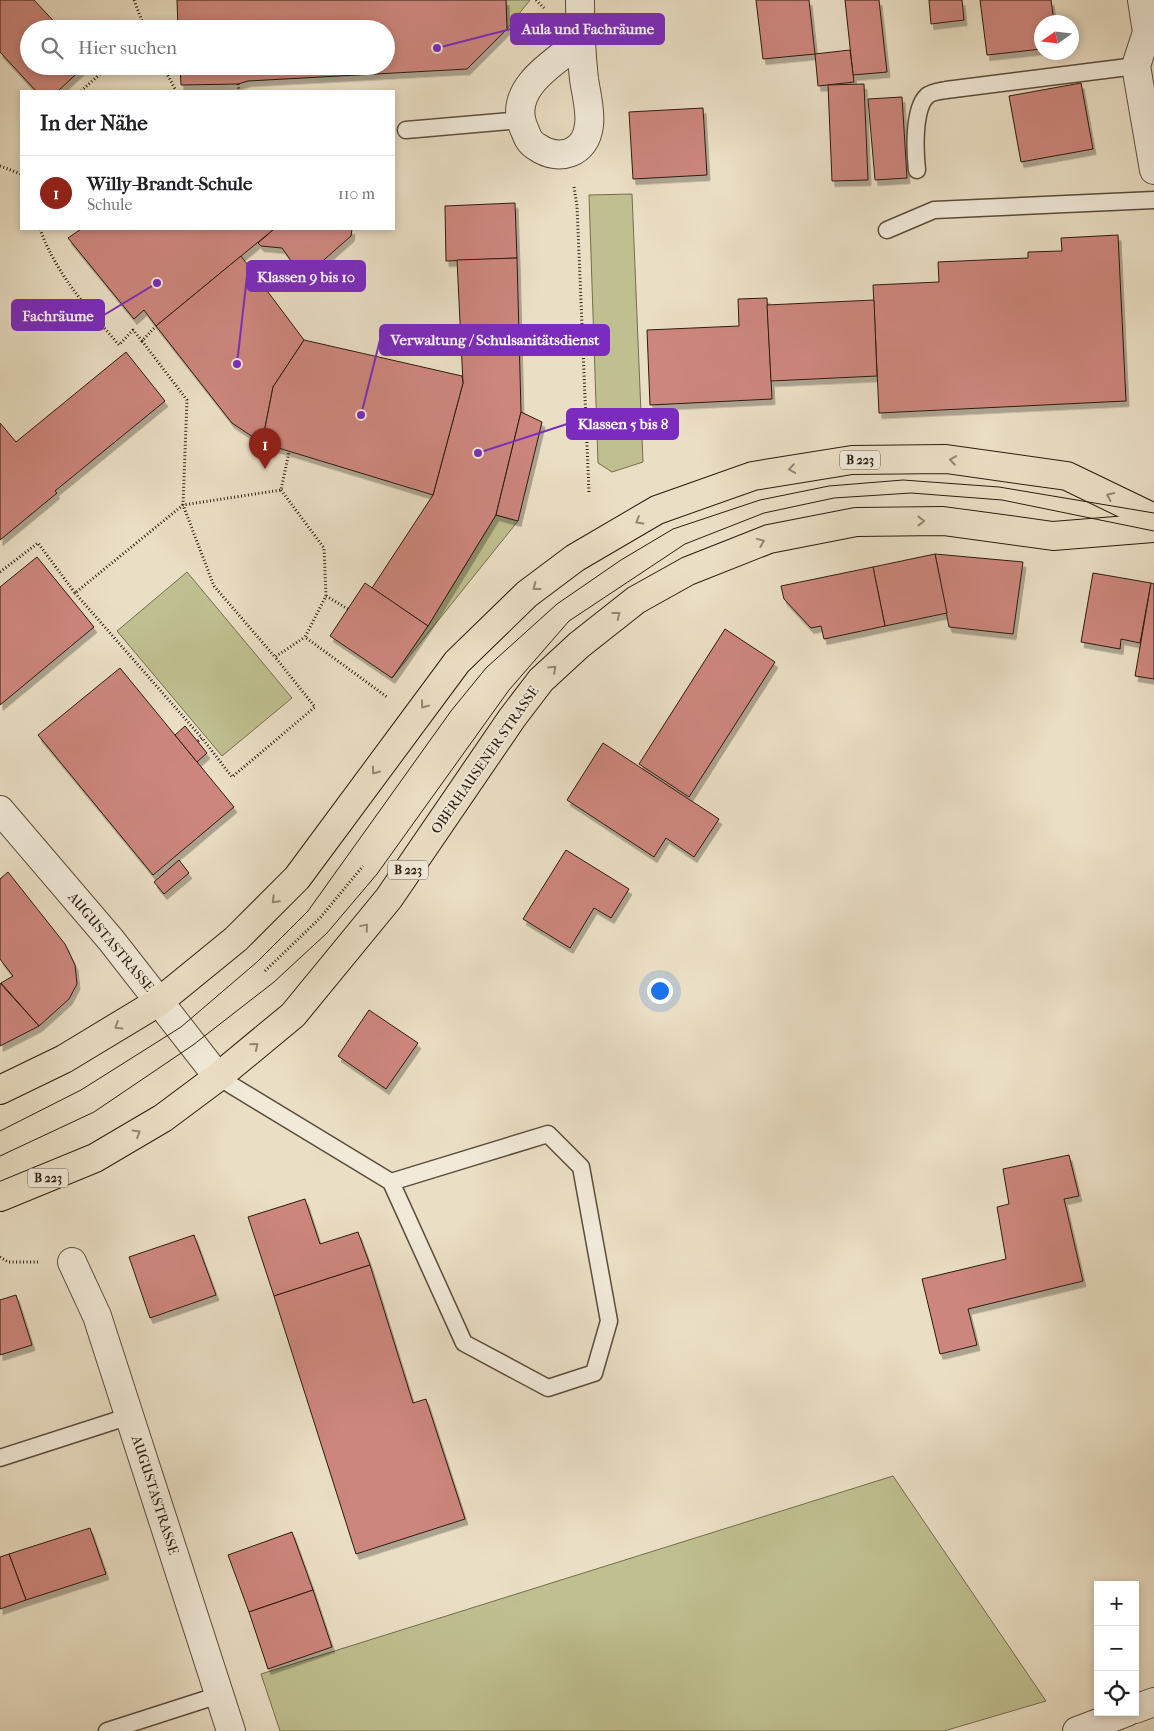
<!DOCTYPE html>
<html lang="de">
<meta charset="utf-8">
<style>
:root{--surface:#fff;--page:#f6f6f6;--text:#202124;--muted:#757577;--line:#e0e0e0;--accent:#8f2418}
body{margin:0;font-family:"IM FELL French Canon",serif;background:var(--page);color:var(--text)}
.controls{position:absolute;right:15px;bottom:15px;display:grid;overflow:hidden;border-radius:0px;box-shadow:0 2px 8px #0003}
.controls button{width:45px;height:45px;display:grid;place-items:center;padding:0;border:0;border-bottom:1px solid var(--line);background:var(--surface);color:var(--text);font:25px sans-serif}
.compass{position:absolute;left:1034px;top:15px;width:45px;height:45px;border-radius:50%;background:var(--surface);box-shadow:0 2px 8px #0003;rotate:256deg}
.you{position:absolute;left:659px;top:990px;width:18px;height:18px;margin:-12px;border:4px solid #fff;border-radius:50%;background:#1a73e8;box-shadow:0 0 0 8px #1a73e833}
.badge{display:grid;place-items:center;width:32px;height:32px;border-radius:50%;background:var(--accent);color:#fff;font-size:16px;font-weight:700}
.pin{position:absolute;translate:-50% -41px;filter:drop-shadow(0 1px 2px #0008)}
.pin::after{content:'';position:absolute;top:26px;width:18px;height:15px;background:inherit;clip-path:polygon(0 0,100% 0,50% 100%)}
.list{margin:0;padding:0;list-style:none}
h2{display:flex;justify-content:space-between;align-items:center;height:65px;margin:0;padding:0 20px;font-size:21px}
h2 small{font-size:16px;font-weight:400;color:var(--muted)}
.list li{display:grid;grid-template-columns:32px 1fr auto;gap:15px;align-items:center;box-sizing:border-box;height:75px;padding:0 20px;border-top:1px solid var(--line)}
.list b{display:block;font-size:19px;white-space:nowrap}
.list p{margin:0;font-size:16px;white-space:nowrap;color:var(--muted)}
.list em{font-size:16px;font-style:normal;color:var(--muted)}
.icon{flex:none;width:28px;height:28px;fill:none;stroke:currentColor;stroke-width:2;stroke-linecap:round;stroke-linejoin:round}
.map{position:relative;flex:none;width:1154px;height:1731px;overflow:hidden}
.search{position:absolute;background:var(--surface);box-shadow:0 2px 8px #0003;left:20px;top:20px;width:375px;height:55px;display:flex;align-items:center;gap:12px;box-sizing:border-box;padding:0 18px;border-radius:28px;color:var(--muted);font-size:19px}
.panel{position:absolute;background:var(--surface);box-shadow:0 2px 8px #0003;left:20px;top:90px;width:375px;height:140px;border-radius:0px}
.map>svg:first-child{display:block}
.green{fill:#bfbf8f;stroke:#766d4f}
.building{fill:#cd867d;stroke:#2c1b0f;filter:url(#shadow)}
.lines{fill:none;stroke-linecap:round;stroke-linejoin:round}
.service-casing{stroke:#5c4c3c;stroke-width:19}
.minor-casing{stroke:#5c4c3c;stroke-width:30}
.tertiary-casing{stroke:#5c4c3c;stroke-width:30}
.primary-casing{stroke:#2c1b0f;stroke-width:30}
.path{stroke:#2c1b0f;stroke-width:3;stroke-dasharray:1 2.5;stroke-linecap:butt}
.service{stroke:#f1ead9;stroke-width:16}
.minor{stroke:#f1ead9;stroke-width:28}
.tertiary{stroke:#f1ead9;stroke-width:28}
.primary{stroke:#eadec4;stroke-width:28}
.tram{stroke:#2c1b0f;stroke-width:1}
.oneway{stroke:#948673}
.labels{text-anchor:middle;dominant-baseline:central;stroke-width:4;stroke-linejoin:round;paint-order:stroke}
.shield{fill:#f1ead9;stroke:#67594c;stroke-width:1}
.shield-label{font-size:12px;font-weight:bold;fill:#2c1b0f}
.street-label{font-size:14px;fill:#2c1b0f;stroke:#f1ead9}
.leader{fill:none;stroke:#7b2cbf;stroke-width:2}
.callout-dot{fill:#7b2cbf;stroke:#f1ead9;stroke-width:2}
.callout{fill:#7b2cbf;stroke:#7b2cbf;stroke-width:2}
.callout-label{font-size:15px;text-anchor:middle;font-weight:bold;fill:#fff}
</style>
<div class="map">
<svg width="1154" height="1731" viewBox="0 0 1154 1731">
<defs>
<filter id="shadow"><feDropShadow dx="3" dy="5.5" stdDeviation="0" flood-color="#0004"/></filter>
</defs>
<rect width="100%" height="100%" fill="#eadec4"/>
<filter id="stains"><feTurbulence type="fractalNoise" baseFrequency=".004" numOctaves="4"/><feColorMatrix values="0 0 0 0 .2 0 0 0 0 .09 0 0 0 0 .02 0 0 0 .5 -.17"/></filter>
<radialGradient id="worn" r=".72"><stop offset=".6" stop-color="#630" stop-opacity="0"/><stop offset="1" stop-color="#630" stop-opacity=".3"/></radialGradient>
<!-- green -->
<g class="green">
<path d="M 506,0 L 530,0 L 507,29 Z"/>
<path d="M 632,194 L 643,462 L 612,472 L 598,463 L 589,195 Z"/>
<path d="M 496,515 L 518,521 L 392,678 L 428,626 Z"/>
<path d="M 187,572 L 292,698 L 222,756 L 117,631 Z"/>
<path d="M 893,1476 L 1046,1701 L 944,1731 L 280,1731 L 261,1674 Z"/>
</g>
<!-- building -->
<g class="building">
<path d="M 0,0 L 34,0 L 61,29 L 29,29 L 29,66 L 85,66 L 58,91 L 36,91 L 0,52 Z"/>
<path d="M 177,0 L 506,0 L 507,29 L 467,69 L 248,81 L 238,84 L 181,85 L 180,66 L 386,66 L 386,29 L 178,29 Z"/>
<path d="M 756,0 L 809,0 L 815,54 L 763,59 Z"/>
<path d="M 845,0 L 879,0 L 887,72 L 853,75 Z"/>
<path d="M 929,0 L 962,0 L 964,20 L 931,24 Z"/>
<path d="M 980,0 L 1051,0 L 1054,22 L 1042,22 L 1042,49 L 987,55 Z"/>
<path d="M 850,50 L 854,82 L 818,86 L 815,54 Z"/>
<path d="M 1081,83 L 1093,149 L 1021,162 L 1009,96 Z"/>
<path d="M 864,84 L 868,180 L 832,181 L 828,85 Z"/>
<path d="M 902,97 L 907,178 L 875,180 L 868,99 Z"/>
<path d="M 703,108 L 707,175 L 633,179 L 629,112 Z"/>
<path d="M 515,203 L 517,258 L 446,261 L 445,206 Z"/>
<path d="M 81,229 L 274,229 L 156,326 L 144,310 L 134,319 L 68,238 Z"/>
<path d="M 274,229 L 352,229 L 351,236 L 317,266 L 294,265 L 282,248 L 261,246 L 258,243 Z"/>
<path d="M 1118,235 L 1126,401 L 879,413 L 873,285 L 939,282 L 938,262 L 1028,258 L 1028,252 L 1062,251 L 1061,238 Z"/>
<path d="M 241,256 L 304,340 L 273,387 L 262,443 L 232,423 L 156,326 Z"/>
<path d="M 517,258 L 521,412 L 496,515 L 428,626 L 372,588 L 433,495 L 463,383 L 457,260 Z"/>
<path d="M 767,298 L 772,399 L 650,405 L 647,330 L 739,326 L 738,299 Z"/>
<path d="M 874,300 L 877,376 L 771,381 L 767,305 Z"/>
<path d="M 304,340 L 462,376 L 463,383 L 433,495 L 262,443 L 273,387 Z"/>
<path d="M 126,352 L 165,401 L 55,491 L 57,493 L 0,540 L 0,423 L 16,442 Z"/>
<path d="M 521,412 L 542,422 L 518,521 L 496,515 Z"/>
<path d="M 935,554 L 1023,562 L 1013,634 L 949,627 Z"/>
<path d="M 935,554 L 947,613 L 885,626 L 873,567 Z"/>
<path d="M 37,557 L 94,627 L 0,705 L 0,587 Z"/>
<path d="M 873,567 L 885,626 L 824,639 L 821,626 L 811,628 L 784,599 L 781,586 Z"/>
<path d="M 1093,573 L 1151,583 L 1140,643 L 1121,639 L 1120,649 L 1081,642 Z"/>
<path d="M 365,583 L 428,626 L 392,678 L 330,636 Z"/>
<path d="M 1151,583 L 1154,584 L 1154,679 L 1135,676 Z"/>
<path d="M 725,629 L 775,662 L 689,797 L 639,764 Z"/>
<path d="M 120,668 L 234,807 L 153,875 L 38,735 Z"/>
<path d="M 185,726 L 207,753 L 197,762 L 175,735 Z"/>
<path d="M 603,743 L 719,819 L 694,857 L 666,838 L 654,857 L 567,800 Z"/>
<path d="M 566,850 L 629,889 L 611,918 L 594,908 L 570,948 L 523,919 Z"/>
<path d="M 179,860 L 189,873 L 164,894 L 154,882 Z"/>
<path d="M 8,872 L 65,944 L 75,965 L 77,984 L 69,999 L 39,1026 L 1,983 L 13,976 L 0,959 L 0,879 Z"/>
<path d="M 0,983 L 39,1026 L 0,1046 Z"/>
<path d="M 369,1010 L 418,1043 L 386,1089 L 338,1056 Z"/>
<path d="M 1069,1155 L 1079,1196 L 1064,1199 L 1083,1281 L 968,1309 L 977,1345 L 940,1354 L 922,1279 L 1006,1259 L 997,1207 L 1009,1204 L 1003,1169 Z"/>
<path d="M 305,1199 L 320,1244 L 358,1232 L 370,1265 L 274,1296 L 248,1217 Z"/>
<path d="M 194,1235 L 216,1295 L 150,1318 L 129,1257 Z"/>
<path d="M 370,1265 L 413,1403 L 426,1399 L 465,1519 L 356,1554 L 274,1296 Z"/>
<path d="M 16,1295 L 32,1345 L 0,1355 L 0,1300 Z"/>
<path d="M 90,1528 L 106,1574 L 26,1600 L 9,1554 Z"/>
<path d="M 292,1532 L 313,1590 L 249,1612 L 228,1555 Z"/>
<path d="M 9,1554 L 26,1600 L 0,1609 L 0,1557 Z"/>
<path d="M 313,1590 L 332,1647 L 268,1669 L 249,1612 Z"/>
</g>
<g class="lines">
<defs>
<g id="service">
<path d="M 406,130 L 521,120"/>
<path d="M 917,170 C 915,152 913,109 927,96 C 931,92 940,91 946,90 L 1136,66"/>
<path d="M 887,230 L 934,210 L 1154,200"/>
<path d="M 218,1077 L 391,1182 L 548,1134 L 581,1167 L 609,1321 L 594,1373 L 548,1388 L 464,1343 L 391,1182"/>
<path d="M 0,1458 L 130,1416"/>
<path d="M 107,1731 L 219,1695"/>
</g>
<g id="minor">
<path d="M 580,0 C 580,27 581,53 584,79 C 586,93 591,111 589,125 C 586,154 559,162 537,147 C 528,142 527,135 523,126 C 508,88 556,61 580,42"/>
<path d="M 1142,0 L 1147,32 L 1136,66 L 1154,170"/>
<path d="M 72,1262 L 97,1316 L 231,1731"/>
<path d="M 1135,1709 L 1154,1702"/>
<path d="M 1077,1731 L 1127,1712"/>
</g>
<path id="tertiary" d="M 0,810 L 111,940 L 218,1077"/>
<g id="primary">
<path d="M 0,1090 L 64,1059 L 160,1001 L 236,939 L 297,878 L 457,662 L 527,594 L 575,558 L 657,510 L 753,476 L 852,460 L 946,459 L 1067,476 L 1154,518"/>
<path d="M 0,1197 L 95,1158 L 163,1118 L 218,1077 L 293,1015 L 389,898 L 512,718 L 541,680 L 579,645 L 636,600 L 688,571 L 769,539 L 856,522 L 943,521 L 1053,536 L 1154,528"/>
</g>
</defs>
<!-- service casing -->
<use href="#service" class="service-casing"/>
<!-- minor casing -->
<use href="#minor" class="minor-casing"/>
<!-- tertiary casing -->
<use href="#tertiary" class="tertiary-casing"/>
<!-- primary casing -->
<use href="#primary" class="primary-casing"/>
<!-- path -->
<g class="path">
<path d="M 134,0 L 145,29"/>
<path d="M 536,0 L 544,8"/>
<path d="M 163,66 L 176,91"/>
<path d="M 238,84 L 239,91"/>
<path d="M 81,91 L 109,66"/>
<path d="M 0,166 L 21,174"/>
<path d="M 574,187 L 577,206 L 589,493"/>
<path d="M 40,229 C 56,274 88,309 119,345 L 133,330 L 142,341 L 156,326"/>
<path d="M 142,341 L 187,400 L 183,505 L 214,586 L 275,657 L 305,637"/>
<path d="M 281,490 L 324,548 L 326,596"/>
<path d="M 0,572 L 38,543 L 75,593 L 183,505 L 281,490 L 289,452"/>
<path d="M 75,593 L 202,738"/>
<path d="M 348,609 L 326,596 L 305,637 L 387,697"/>
<path d="M 198,741 L 202,738 L 232,777 L 315,707 L 275,657"/>
<path d="M 265,971 L 320,918 L 363,866"/>
<path d="M 0,1257 L 8,1262 L 38,1262"/>
</g>
<!-- service -->
<use href="#service" class="service"/>
<!-- minor -->
<use href="#minor" class="minor"/>
<!-- tertiary -->
<use href="#tertiary" class="tertiary"/>
<!-- primary -->
<use href="#primary" class="primary"/>
<!-- tram -->
<g class="tram">
<path d="M 0,1131 L 81,1090 L 181,1027 L 257,962 L 308,911 L 451,711 L 486,668 L 557,604 L 621,560 L 673,529 L 760,500 L 829,486 L 903,480 L 999,487 L 1154,513"/>
<path d="M 0,1156 L 94,1112 L 193,1045 L 274,982 L 327,933 L 377,874 L 509,690 L 569,621 L 685,544 L 764,513 L 834,498 L 911,493 L 1002,500 L 1154,531"/>
</g>
</g>
<!-- one-way arrows -->
<defs><path id="oneway-chevron" d="M-2-3.5L2.5 0L-2 3.5" fill="none" stroke-width="1.6" stroke-linecap="round" stroke-linejoin="round" transform="scale(1.25)"/></defs>
<g class="oneway">
<use href="#oneway-chevron" transform="translate(953 460) rotate(-172)"/>
<use href="#oneway-chevron" transform="translate(792 469) rotate(171)"/>
<use href="#oneway-chevron" transform="translate(1110 496) rotate(-155)"/>
<use href="#oneway-chevron" transform="translate(639 521) rotate(150)"/>
<use href="#oneway-chevron" transform="translate(921 521)"/>
<use href="#oneway-chevron" transform="translate(761 542) rotate(-22)"/>
<use href="#oneway-chevron" transform="translate(536 587) rotate(143)"/>
<use href="#oneway-chevron" transform="translate(617 615) rotate(-38)"/>
<use href="#oneway-chevron" transform="translate(553 669) rotate(-43)"/>
<use href="#oneway-chevron" transform="translate(424 705) rotate(127)"/>
<use href="#oneway-chevron" transform="translate(375 771) rotate(126)"/>
<use href="#oneway-chevron" transform="translate(275 900) rotate(135)"/>
<use href="#oneway-chevron" transform="translate(365 927) rotate(-50)"/>
<use href="#oneway-chevron" transform="translate(118 1026) rotate(148)"/>
<use href="#oneway-chevron" transform="translate(255 1046) rotate(-40)"/>
<use href="#oneway-chevron" transform="translate(137 1133) rotate(-31)"/>
</g>
<g class="labels">
<!-- shield labels -->
<g class="shield">
<rect x="840" y="450.5" width="40" height="19" rx="4"/>
<rect x="388" y="860.5" width="40" height="19" rx="4"/>
<rect x="28" y="1168.5" width="40" height="19" rx="4"/>
</g>
<g class="shield-label">
<text x="860" y="460">B 223</text>
<text x="408" y="870">B 223</text>
<text x="48" y="1178">B 223</text>
</g>
<!-- street labels -->
<g class="street-label">
<text transform="translate(485 760) rotate(-55)">OBERHAUSENER STRASSE</text>
<text transform="translate(111 942) rotate(50)">AUGUSTASTRASSE</text>
<text transform="translate(155 1495) rotate(72)">AUGUSTASTRASSE</text>
</g>
</g>
<!-- callouts -->
<path class="leader" d="M437 48L511 29M237 364L247 276M157 283L104 315M361 415L380 340M478 453L567 424"/>
<g class="callout-dot">
<circle cx="437" cy="48" r="5"/>
<circle cx="237" cy="364" r="5"/>
<circle cx="157" cy="283" r="5"/>
<circle cx="361" cy="415" r="5"/>
<circle cx="478" cy="453" r="5"/>
</g>
<g class="callout">
<rect x="511" y="14" width="153" height="30" rx="5"/>
<rect x="247" y="261" width="118" height="30" rx="5"/>
<rect x="12" y="300" width="92" height="30" rx="5"/>
<rect x="380" y="325" width="229" height="30" rx="5"/>
<rect x="567" y="409" width="111" height="30" rx="5"/>
</g>
<g class="callout-label">
<text x="588" y="34">Aula und Fachräume</text>
<text x="306" y="282">Klassen 9 bis 10</text>
<text x="58" y="321">Fachräume</text>
<text x="495" y="345">Verwaltung / Schulsanitätsdienst</text>
<text x="623" y="429">Klassen 5 bis 8</text>
</g>
<rect width="100%" height="100%" filter="url(#stains)"/>
<rect width="100%" height="100%" fill="url(#worn)"/>
</svg>
<div class="controls">
<button>+</button>
<button>−</button>
<button><svg class="icon" aria-label="locate" viewBox="0 0 24 24"><circle cx="12" cy="12" r="6"/><path d="M12 2v4M12 18v4M2 12h4M18 12h4"/></svg></button>
</div>
<svg class="compass" viewBox="-18 -18 36 36"><path d="M0-13l5 13h-10z" fill="#e53935"/><path d="M0 13l5-13h-10z" fill="#757577"/></svg>
<div class="you"></div>
<div class="pin badge" style="left:265px;top:469px">1</div>
<div class="search"><svg class="icon" aria-label="search" viewBox="0 0 24 24"><circle cx="10" cy="10" r="6"/><path d="M15 15l6 6"/></svg>Hier suchen</div>
<section class="panel">
<h2>In der Nähe<small></small></h2>
<ul class="list">
<li><span class="badge">1</span><div><b>Willy-Brandt-Schule</b><p>Schule</p></div><em>110 m</em></li>
</ul>
</section>
</div>
